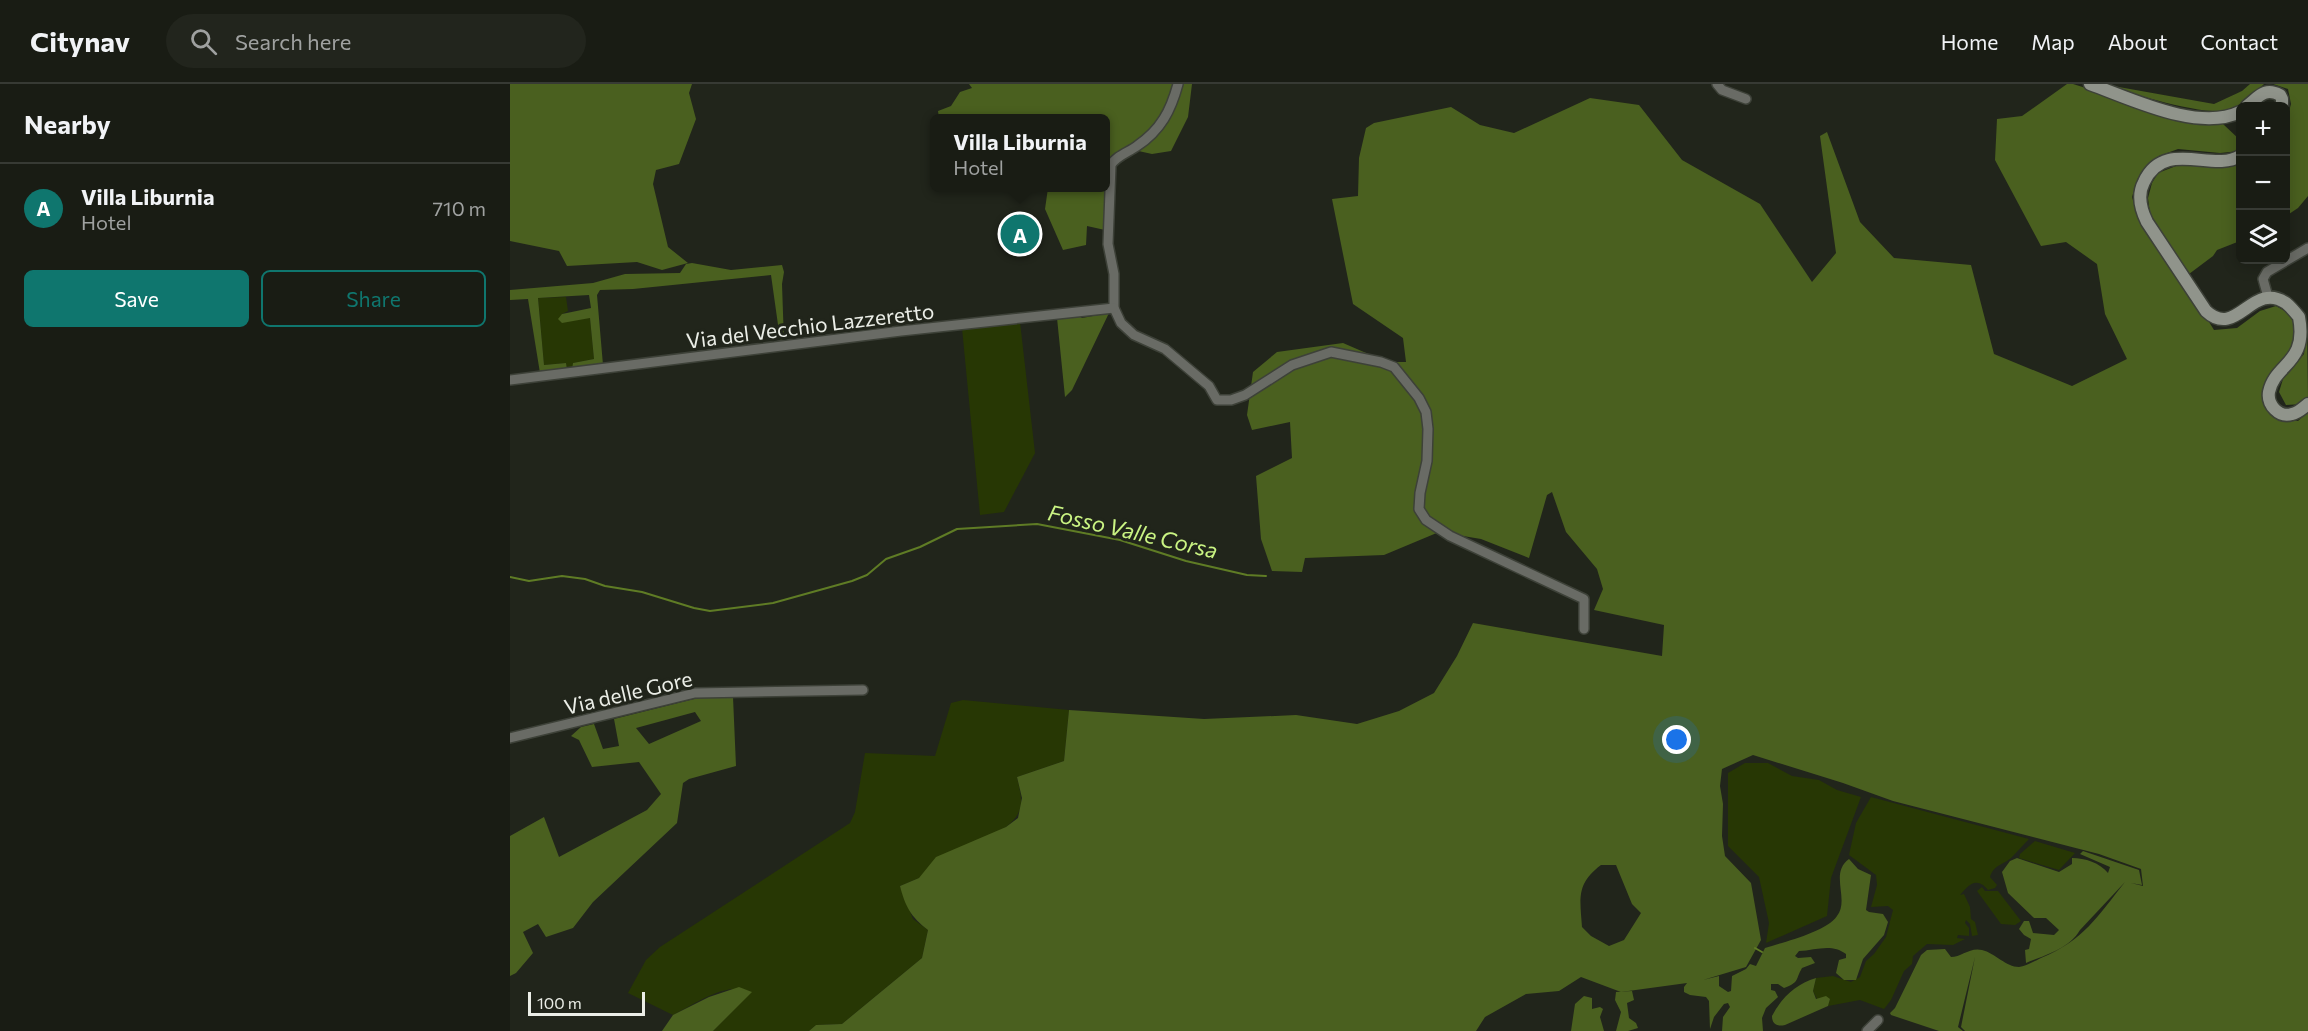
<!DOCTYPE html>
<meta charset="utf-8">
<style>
:root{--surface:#191c14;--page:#22251d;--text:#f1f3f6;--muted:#9fa1a0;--line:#373a34;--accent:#0f766e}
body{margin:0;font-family:Commissioner,sans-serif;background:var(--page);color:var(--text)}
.controls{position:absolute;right:18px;top:18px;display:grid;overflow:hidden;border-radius:9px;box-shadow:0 3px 15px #0003}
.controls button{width:54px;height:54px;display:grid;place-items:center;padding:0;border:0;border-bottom:2px solid var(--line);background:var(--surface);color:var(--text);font:30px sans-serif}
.scale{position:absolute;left:18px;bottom:15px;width:117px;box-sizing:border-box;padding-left:6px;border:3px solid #ebeee7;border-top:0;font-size:16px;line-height:21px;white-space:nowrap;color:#ebeee7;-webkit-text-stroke:4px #21251b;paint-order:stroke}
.you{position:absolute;left:1167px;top:656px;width:21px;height:21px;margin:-15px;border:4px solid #fff;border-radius:50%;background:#1a73e8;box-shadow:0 0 0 9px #1a73e833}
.badge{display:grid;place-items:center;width:39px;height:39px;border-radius:50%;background:var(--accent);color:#fff;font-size:20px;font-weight:700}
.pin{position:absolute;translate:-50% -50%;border:3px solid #fff;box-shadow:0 2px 6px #0006}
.popup{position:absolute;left:420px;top:30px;width:180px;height:78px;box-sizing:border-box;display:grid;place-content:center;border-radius:9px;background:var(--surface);filter:drop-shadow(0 2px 4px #0005);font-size:20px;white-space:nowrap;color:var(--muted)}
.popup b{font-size:22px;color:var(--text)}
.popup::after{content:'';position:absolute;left:50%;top:100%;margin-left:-12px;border:12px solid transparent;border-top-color:var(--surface)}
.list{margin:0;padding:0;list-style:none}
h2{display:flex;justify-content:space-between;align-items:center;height:78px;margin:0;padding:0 24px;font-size:26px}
h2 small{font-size:20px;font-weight:400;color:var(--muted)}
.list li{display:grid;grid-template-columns:39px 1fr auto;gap:18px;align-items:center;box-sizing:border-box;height:90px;padding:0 24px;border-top:2px solid var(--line)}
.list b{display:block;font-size:22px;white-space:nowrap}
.list p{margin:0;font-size:20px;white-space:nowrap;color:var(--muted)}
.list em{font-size:20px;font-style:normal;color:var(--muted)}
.actions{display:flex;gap:12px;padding:18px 24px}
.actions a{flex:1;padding:14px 0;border:2px solid var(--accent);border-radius:9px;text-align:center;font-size:21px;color:var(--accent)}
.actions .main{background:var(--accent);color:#fff}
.icon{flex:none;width:33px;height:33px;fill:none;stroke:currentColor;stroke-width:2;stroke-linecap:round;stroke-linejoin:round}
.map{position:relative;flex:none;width:1798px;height:947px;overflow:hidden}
header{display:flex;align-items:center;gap:36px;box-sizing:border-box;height:84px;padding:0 30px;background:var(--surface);border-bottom:2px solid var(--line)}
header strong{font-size:28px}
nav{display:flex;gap:33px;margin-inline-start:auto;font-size:21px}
.search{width:420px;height:54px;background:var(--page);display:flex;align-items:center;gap:15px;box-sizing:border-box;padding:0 21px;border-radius:33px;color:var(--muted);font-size:22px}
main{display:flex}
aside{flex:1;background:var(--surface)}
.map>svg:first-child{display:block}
.green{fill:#273704}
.forest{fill:#4a601f;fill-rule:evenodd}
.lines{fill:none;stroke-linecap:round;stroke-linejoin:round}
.stream{stroke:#5f7c25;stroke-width:2}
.minor-casing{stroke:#3d4138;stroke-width:12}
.secondary-casing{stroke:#3d4138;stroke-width:15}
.minor{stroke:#696b65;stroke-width:9}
.secondary{stroke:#90948b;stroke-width:12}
.labels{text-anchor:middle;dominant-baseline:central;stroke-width:6;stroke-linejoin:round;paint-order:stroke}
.street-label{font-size:21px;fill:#ebeee7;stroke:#21251b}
.water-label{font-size:22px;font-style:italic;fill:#caf483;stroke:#21251b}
</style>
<header>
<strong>Citynav</strong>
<div class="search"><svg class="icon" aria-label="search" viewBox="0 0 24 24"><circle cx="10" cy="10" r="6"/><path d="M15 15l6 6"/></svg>Search here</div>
<nav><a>Home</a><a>Map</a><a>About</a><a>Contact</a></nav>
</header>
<main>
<aside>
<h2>Nearby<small></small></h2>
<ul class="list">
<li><span class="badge">A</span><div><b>Villa Liburnia</b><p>Hotel</p></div><em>710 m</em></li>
</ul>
<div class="actions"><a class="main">Save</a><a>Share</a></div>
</aside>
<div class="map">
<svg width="1798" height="947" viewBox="0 0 1798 947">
<rect width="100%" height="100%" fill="#21251b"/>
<!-- green -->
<g class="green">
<path d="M 56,213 L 58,227 L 52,230 L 80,233 L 84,275 L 63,279 L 62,285 L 57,285 L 56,279 L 34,281 L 28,214 Z"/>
<path d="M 510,238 L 525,369 L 494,428 L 470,431 L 452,244 Z"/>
<path d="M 453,616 L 559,626 L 554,677 L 507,693 C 512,716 516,727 496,743 L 409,794 L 390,802 L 403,835 L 418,846 L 412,874 L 332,940 L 306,941 L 299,947 L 203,947 L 241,908 C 218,896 185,920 163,931 L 118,909 L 136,876 L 150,863 L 340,739 L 345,728 L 355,669 L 425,672 L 441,619 Z"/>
<path d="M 1235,679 L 1258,679 L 1282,692 L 1309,696 L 1327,706 L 1351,713 L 1321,794 L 1317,832 L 1256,859 L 1259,839 L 1249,793 L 1218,762 L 1218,689 Z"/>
<path d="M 1361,713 L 1519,755 C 1513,761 1508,767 1502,773 C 1494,781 1484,780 1480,793 L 1487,801 L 1485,804 L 1478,806 C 1476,804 1474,801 1471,800 C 1462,795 1455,806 1450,811 L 1454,810 L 1460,823 L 1461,835 L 1465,838 L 1468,851 L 1462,852 L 1460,840 L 1456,836 L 1455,839 L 1459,844 L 1459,852 L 1448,851 L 1447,854 L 1455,855 L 1443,861 L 1417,860 L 1403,872 L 1402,880 L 1394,887 L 1381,916 L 1374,925 L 1350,916 L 1318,922 L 1320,915 L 1307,915 L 1303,907 L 1306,894 L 1323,892 L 1341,898 L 1350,893 L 1356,877 L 1364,870 L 1376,853 L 1383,826 L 1378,822 L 1361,823 L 1367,801 L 1366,791 L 1339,771 L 1346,739 Z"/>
<path d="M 1525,757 L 1565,769 L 1549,786 L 1509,774 L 1510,770 Z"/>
<path d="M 1472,803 L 1475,807 L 1488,807 L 1511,837 L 1505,841 L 1491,840 L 1467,807 Z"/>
</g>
<!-- forest -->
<g class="forest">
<path d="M 0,0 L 182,0 L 179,9 L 186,35 L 169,80 L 146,86 L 143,100 L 158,163 L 178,179 L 152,186 L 127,178 L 57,182 L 49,167 L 0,157 Z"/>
<path d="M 459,0 L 682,0 L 678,33 L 661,67 L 642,70 L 624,66 L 607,68 L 600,82 L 595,146 L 577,142 L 576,161 L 553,166 L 535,125 L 538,104 L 596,104 L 596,34 L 429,34 L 428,27 L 441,22 L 450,8 L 462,4 Z"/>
<path d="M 1557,0 L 1563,0 L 1665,32 L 1713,40 L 1730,56 L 1730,67 L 1710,69 L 1668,65 L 1649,72 L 1628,94 L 1622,113 L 1630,139 L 1678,204 L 1704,246 L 1727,244 L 1750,227 L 1766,222 C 1781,230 1787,234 1790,251 L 1760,299 L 1769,334 L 1788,337 L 1798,328 L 1798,947 L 1455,947 L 1451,943 L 1465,873 L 1448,943 L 1453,947 L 1429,947 L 1381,931 L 1380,929 L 1385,924 L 1411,871 L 1417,866 L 1435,865 L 1441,873 C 1451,873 1460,863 1472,866 C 1485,869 1496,883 1509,883 C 1516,882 1525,877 1531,874 C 1573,857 1588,832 1615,798 L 1570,846 C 1559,865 1535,871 1516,879 L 1515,866 L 1519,865 L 1521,855 L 1514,851 L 1509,845 L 1514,837 L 1519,837 L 1523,849 L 1544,851 L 1549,846 L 1536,834 L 1524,834 L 1498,809 L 1492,788 L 1500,777 L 1507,774 L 1549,788 L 1562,780 L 1562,774 C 1575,774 1590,779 1598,789 L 1600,783 L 1570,770 L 1573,767 L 1629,786 L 1632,801 L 1621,799 L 1633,802 L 1631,785 L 1589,770 L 1383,717 L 1333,699 L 1243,671 L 1212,685 L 1210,702 L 1213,720 L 1212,752 L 1215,772 L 1241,799 L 1251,856 L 1236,883 L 1193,896 L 1209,892 L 1209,902 L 1218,908 L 1221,907 L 1222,892 L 1236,885 L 1240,880 L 1246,882 L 1255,864 C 1274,858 1316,848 1327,832 C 1340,816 1319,789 1339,775 L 1348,785 L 1361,791 L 1356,826 L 1359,828 L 1373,830 L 1378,838 L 1374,851 L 1353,875 L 1346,896 L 1334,896 L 1326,889 L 1329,876 L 1336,874 L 1336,870 C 1322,859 1306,866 1289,867 L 1285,872 L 1288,874 L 1301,873 L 1305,879 L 1292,884 C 1285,896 1290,898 1274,904 L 1268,900 L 1261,900 L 1261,906 L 1265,907 L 1268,913 L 1256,924 L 1252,934 L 1253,947 L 1212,947 L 1213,933 L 1220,923 L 1218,919 L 1214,920 L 1204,933 L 1200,945 L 1199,917 L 1196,913 L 1180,911 L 1174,908 L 1174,903 L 1177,899 L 1111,908 L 1071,893 L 1049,907 L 1016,910 L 975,933 L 966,947 L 299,947 L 306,941 L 332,940 L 412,874 L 418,846 C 401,833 395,822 390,802 L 409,794 L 426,773 L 496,743 L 508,734 L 512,714 L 507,693 L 554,677 L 559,626 L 694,635 L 786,631 L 847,640 L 889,627 L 924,609 L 947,572 L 963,539 L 1152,572 L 1154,541 L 1084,526 L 1093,505 L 1087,485 L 1056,448 L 1042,408 L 1037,411 L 1019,474 L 971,455 L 929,448 L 874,471 L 795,474 L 792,488 L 762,487 L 751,455 L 746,392 L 782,374 L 780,338 L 742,346 L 737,331 L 743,288 L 767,268 L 833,259 L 877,278 L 896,278 L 893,254 L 843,220 L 822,115 L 848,112 L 849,74 L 856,44 L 864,39 L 941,23 L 970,41 L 1004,49 L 1080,14 L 1129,21 L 1172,76 L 1250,120 L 1302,198 L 1326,169 L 1310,52 L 1317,48 L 1350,138 L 1384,174 L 1461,181 L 1484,270 L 1562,302 L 1617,275 L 1595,230 L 1587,180 L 1556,158 L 1531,162 L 1485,76 L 1487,35 L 1512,32 ZM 1091,781 L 1106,781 L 1122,820 L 1131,829 L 1114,856 L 1099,862 L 1081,852 L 1072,843 C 1070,814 1066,800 1091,781 Z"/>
<path d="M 1592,0 L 1704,20 L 1732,7 L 1740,0 L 1754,0 C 1745,9 1733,22 1721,26 C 1694,33 1620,9 1592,0 Z"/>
<path d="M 1763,0 L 1798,0 L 1798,112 L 1788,124 L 1776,132 L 1776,38 L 1781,20 L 1778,5 Z"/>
<path d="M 1730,78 L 1730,157 L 1707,166 L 1703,172 L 1679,190 L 1640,130 L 1638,114 L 1642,99 L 1648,89 L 1666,82 L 1686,79 Z"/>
<path d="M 182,179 L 221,186 L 272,181 L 274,188 L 272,200 L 274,258 L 270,255 L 261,191 L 123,205 L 90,206 L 87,211 L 93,281 L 62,285 L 63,279 L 84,275 L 80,234 L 52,239 L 48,235 L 52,230 L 81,224 L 79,211 L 28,214 L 34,281 L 56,279 L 57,285 L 30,289 L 18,215 L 0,216 L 0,206 L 83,199 L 115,190 L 170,189 L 176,180 Z"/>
<path d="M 599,229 L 562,306 L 555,313 L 547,234 L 566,230 L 572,234 Z"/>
<path d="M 1797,243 L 1798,315 L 1793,320 L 1776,321 L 1769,308 L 1773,295 L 1794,270 Z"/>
<path d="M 223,613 L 226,682 L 179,695 L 173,699 L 167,739 L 83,818 L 63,844 L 36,853 L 28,840 L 13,848 L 23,869 L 6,889 L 0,892 L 0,752 L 34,733 L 49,773 L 137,726 L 151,710 L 129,678 L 82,683 L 69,656 L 61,652 L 71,643 L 84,640 L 93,665 L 109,662 L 104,635 L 188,614 ZM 185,628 L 191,637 L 139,660 L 126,644 Z"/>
<path d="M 1306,894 L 1303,907 L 1306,915 L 1316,912 L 1320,915 L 1318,922 L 1275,941 C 1267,943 1262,940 1262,932 C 1272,913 1286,900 1306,894 Z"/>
<path d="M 229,903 L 242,908 L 203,947 L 152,947 L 163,931 L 199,913 Z"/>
<path d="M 1122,907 L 1124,916 L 1117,919 L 1119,934 L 1126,939 L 1128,944 L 1118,947 L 1106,947 L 1111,928 L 1105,916 L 1106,908 Z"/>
<path d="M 1074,912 L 1082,914 L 1082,925 L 1090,923 L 1093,925 L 1090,933 L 1094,947 L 1061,947 L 1065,920 Z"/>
</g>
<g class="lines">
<!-- stream -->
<g class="stream">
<path d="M 0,493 L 19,497 L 52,492 L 75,495 L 95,502 L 132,508 L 184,524 L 200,527 L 263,519 L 342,497 L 357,491 L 376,475 L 410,463 L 447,445 L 527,440 L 610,456 L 676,477 L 737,491 L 756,492"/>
<path d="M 1245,864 L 1252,868"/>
</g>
<defs>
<g id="minor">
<path d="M 668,0 C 661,26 651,46 627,62 C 619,68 606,72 601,81 L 598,160 L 604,190 L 604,224 L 611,239 L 624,251 L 655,265 L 699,302 L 707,316 L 721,316 L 735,311 L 782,281 L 821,268 L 871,278 L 884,283 L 909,314 L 916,328 L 918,345 L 917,377 L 910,409 L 909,425 L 916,436 L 940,452 L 1074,515 L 1074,545"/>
<path d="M 1207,0 L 1212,6 L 1236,15"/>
<path d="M 1758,213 L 1753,195 L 1757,188 L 1798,164"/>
<path d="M 0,296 L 391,247 L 604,224"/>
<path d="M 0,654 L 185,609 L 353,606"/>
<path d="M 1357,947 L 1368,936"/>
</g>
<g id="secondary">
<path d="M 1580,0 C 1622,15 1688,48 1730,28"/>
<path d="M 1737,22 C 1749,13 1754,3 1770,11 L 1772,15 L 1772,22"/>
<path d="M 1730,72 C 1703,89 1654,54 1634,98 C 1627,111 1631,126 1637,138 L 1696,227 C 1727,256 1742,196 1776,219 C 1781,223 1785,228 1789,233 C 1798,280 1765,279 1759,308 C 1757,321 1769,334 1782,330 C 1788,329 1793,324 1798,320"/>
</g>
</defs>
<!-- minor casing -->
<use href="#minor" class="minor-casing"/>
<!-- secondary casing -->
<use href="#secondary" class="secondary-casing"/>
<!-- minor -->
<use href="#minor" class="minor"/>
<!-- secondary -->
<use href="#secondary" class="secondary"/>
</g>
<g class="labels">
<!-- street labels -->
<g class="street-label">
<text transform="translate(300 241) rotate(-7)">Via del Vecchio Lazzeretto</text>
<text transform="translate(118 608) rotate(-13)">Via delle Gore</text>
</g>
<!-- water labels -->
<g class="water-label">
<text transform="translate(623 447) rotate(13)">Fosso Valle Corsa</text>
</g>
</g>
</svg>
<div class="controls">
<button>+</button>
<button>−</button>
<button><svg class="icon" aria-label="layers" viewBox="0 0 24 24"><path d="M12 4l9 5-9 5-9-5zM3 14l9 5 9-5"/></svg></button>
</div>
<div class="scale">100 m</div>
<div class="you"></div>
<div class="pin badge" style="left:510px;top:150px">A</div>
<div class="popup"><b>Villa Liburnia</b>Hotel</div>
</div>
</main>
